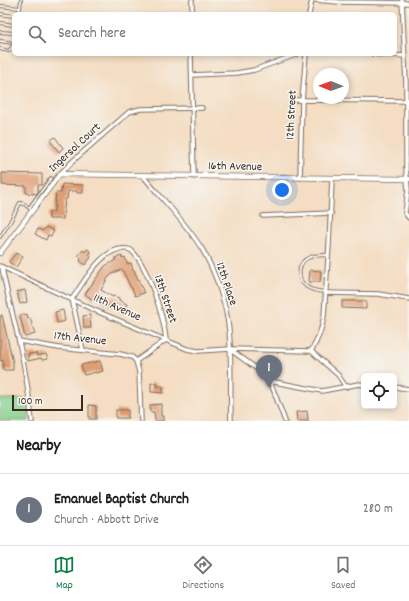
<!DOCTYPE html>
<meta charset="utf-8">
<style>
:root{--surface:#fff;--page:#f6f6f6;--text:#202124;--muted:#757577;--line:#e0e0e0;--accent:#0b8043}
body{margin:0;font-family:Dekko,sans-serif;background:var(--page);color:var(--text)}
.controls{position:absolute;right:12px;bottom:12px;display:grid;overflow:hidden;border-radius:6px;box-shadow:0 2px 6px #0003}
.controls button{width:36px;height:36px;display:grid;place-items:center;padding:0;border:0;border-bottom:1px solid var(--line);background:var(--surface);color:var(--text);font:20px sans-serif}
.compass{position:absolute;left:313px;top:68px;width:36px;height:36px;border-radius:50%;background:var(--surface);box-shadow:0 2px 6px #0003;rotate:271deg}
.scale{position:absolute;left:12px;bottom:10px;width:71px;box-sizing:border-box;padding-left:4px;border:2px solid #3b2a1e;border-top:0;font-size:11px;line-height:14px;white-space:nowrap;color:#3b2a1e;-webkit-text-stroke:3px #f6f6f2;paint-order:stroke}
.you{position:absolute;left:282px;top:190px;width:14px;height:14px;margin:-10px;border:3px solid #fff;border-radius:50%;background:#1a73e8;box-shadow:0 0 0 6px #1a73e833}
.badge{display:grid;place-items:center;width:26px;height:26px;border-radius:50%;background:var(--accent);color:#fff;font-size:13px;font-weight:700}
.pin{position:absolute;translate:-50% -33px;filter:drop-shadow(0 1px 2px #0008)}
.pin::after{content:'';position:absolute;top:21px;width:14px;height:12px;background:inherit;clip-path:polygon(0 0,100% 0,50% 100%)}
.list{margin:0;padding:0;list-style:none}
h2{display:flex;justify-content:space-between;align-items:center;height:52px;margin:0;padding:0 16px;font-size:17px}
h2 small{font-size:13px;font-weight:400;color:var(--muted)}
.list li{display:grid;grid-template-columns:26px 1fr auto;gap:12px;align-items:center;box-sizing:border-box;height:72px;padding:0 16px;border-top:1px solid var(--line)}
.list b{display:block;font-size:15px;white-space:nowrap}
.list p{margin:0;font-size:13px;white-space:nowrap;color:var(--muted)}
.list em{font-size:13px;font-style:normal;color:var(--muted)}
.icon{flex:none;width:22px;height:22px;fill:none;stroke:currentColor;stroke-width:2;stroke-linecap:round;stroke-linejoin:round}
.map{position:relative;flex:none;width:409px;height:421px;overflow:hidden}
.search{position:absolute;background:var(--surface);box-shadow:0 2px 6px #0003;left:12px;right:12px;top:12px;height:44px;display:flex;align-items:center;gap:10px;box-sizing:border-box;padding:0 14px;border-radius:6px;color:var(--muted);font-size:15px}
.sheet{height:124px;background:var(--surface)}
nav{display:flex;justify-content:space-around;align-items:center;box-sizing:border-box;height:56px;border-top:1px solid var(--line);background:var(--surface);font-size:11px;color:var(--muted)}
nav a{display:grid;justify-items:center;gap:2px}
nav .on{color:var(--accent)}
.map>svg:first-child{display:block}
.green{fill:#87d28e;stroke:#617e56}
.building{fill:#df9d73}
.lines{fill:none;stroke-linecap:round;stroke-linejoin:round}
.service-casing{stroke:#7c6957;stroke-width:4}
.minor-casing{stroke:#7c6957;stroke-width:5.5}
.tertiary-casing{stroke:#7c6957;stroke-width:6}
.service{stroke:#fff;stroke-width:2}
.minor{stroke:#fff;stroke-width:3.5}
.tertiary{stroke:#fff;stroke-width:4.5}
.labels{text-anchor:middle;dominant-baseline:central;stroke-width:3;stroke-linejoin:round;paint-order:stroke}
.street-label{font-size:12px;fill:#3b2a1e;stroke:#f6f6f2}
</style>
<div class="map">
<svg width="409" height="421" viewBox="0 0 409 421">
<rect width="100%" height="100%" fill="#f6f6f2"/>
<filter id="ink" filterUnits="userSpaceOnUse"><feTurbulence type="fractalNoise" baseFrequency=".025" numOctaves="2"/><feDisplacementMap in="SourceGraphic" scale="8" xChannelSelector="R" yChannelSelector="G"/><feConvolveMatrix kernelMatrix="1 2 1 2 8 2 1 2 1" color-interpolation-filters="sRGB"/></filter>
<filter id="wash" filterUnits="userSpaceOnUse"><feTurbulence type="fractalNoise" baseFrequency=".012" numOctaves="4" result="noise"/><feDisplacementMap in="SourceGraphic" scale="16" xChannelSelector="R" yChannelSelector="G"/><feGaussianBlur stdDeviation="0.9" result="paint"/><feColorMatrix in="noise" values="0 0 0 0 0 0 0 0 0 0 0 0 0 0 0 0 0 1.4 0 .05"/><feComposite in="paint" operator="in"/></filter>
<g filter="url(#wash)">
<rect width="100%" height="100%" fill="#f4ddc2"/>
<!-- green -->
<path class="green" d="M 0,399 L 27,399 L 29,421 L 0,421 Z"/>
<g id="blocks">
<!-- building -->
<g class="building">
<path d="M 55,137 L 63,148 L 59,152 L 50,141 Z"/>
<path d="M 2,173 L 42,174 L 42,185 L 38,185 L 38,192 L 36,194 L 26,193 L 26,186 L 2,185 Z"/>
<path d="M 62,184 L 83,185 L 83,193 L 77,193 L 77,191 L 68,191 L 67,199 L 65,199 L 63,219 L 49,219 L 49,212 L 54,212 L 56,193 L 61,193 Z"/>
<path d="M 46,227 L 54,231 L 51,236 L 48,235 L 46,240 L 35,234 L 38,229 L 43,231 Z"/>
<path d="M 87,249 L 91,252 L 89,255 L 91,257 L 85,265 L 80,261 L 81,259 L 78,256 L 83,250 L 85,252 Z"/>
<path d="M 16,253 L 23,257 L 16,267 L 9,262 Z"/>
<path d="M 122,256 L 122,258 L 125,257 L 127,264 L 131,263 L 133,271 L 134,270 L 144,293 L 135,296 L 132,288 L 131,288 L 122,269 L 112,274 L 107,279 L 101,290 L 113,297 L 114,296 L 119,298 L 119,300 L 127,304 L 123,313 L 101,302 L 103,298 L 97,294 L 93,300 L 85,294 L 105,266 L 116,260 L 115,258 Z"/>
<path d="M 310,270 L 321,271 L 320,282 L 309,282 Z"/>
<path d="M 25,290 L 27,302 L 20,304 L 17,292 Z"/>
<path d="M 342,301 L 366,301 L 366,309 L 342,308 Z"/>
<path d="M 63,310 L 65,321 L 57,323 L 55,312 Z"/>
<path d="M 27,314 L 28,319 L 30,318 L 35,334 L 25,337 L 20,316 Z"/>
<path d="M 2,315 L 13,363 L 13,370 L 3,370 L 3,360 L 0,361 L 0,316 Z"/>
<path d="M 90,315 L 91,328 L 84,328 L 83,316 Z"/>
<path d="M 36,353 L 37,356 L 46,354 L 48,359 L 42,360 L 41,358 L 28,361 L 28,354 Z"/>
<path d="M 100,361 L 103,371 L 96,373 L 96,372 L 84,375 L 81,365 Z"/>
<path d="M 151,383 L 156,383 L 156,386 L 163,386 L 163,393 L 151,392 Z"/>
<path d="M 161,404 L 161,416 L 163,416 L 163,421 L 155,421 L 154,412 L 150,412 L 150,405 Z"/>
<path d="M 89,405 L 96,406 L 96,419 L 89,419 Z"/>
<rect x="116" y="410" width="12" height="8"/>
<path d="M 307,411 L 308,421 L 297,421 L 296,412 Z"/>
</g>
</g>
</g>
<g filter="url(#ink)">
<use href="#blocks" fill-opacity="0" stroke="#7c6957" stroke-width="1"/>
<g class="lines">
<defs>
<g id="service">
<path d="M 0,6 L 20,8 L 19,14"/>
<path d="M 20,8 L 21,0"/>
<path d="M 0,14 L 14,16"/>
<path d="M 0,23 L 14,25"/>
<path d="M 0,32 L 14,33"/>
<path d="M 0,41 L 14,43"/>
<path d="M 0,49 L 9,51 L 14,45"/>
<path d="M 29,208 L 51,178"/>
<path d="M 0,237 L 10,222 L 20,203 L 24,204 L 32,210"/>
<path d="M 325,292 C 319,291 312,291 307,287 C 296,280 297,262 310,257 C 316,255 322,255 328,255"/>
</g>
<g id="minor">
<path d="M 315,0 L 339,2 L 409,3"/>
<path d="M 402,0 L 406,82 L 406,169 L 408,190 L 405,213 L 409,218"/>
<path d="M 192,14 L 192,0"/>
<path d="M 309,14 L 312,0"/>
<path d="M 191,54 L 194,177"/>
<path d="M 373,54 L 405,56"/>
<path d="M 192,75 L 237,73 L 254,70 L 298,54"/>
<path d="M 295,100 L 409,101"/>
<path d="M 60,174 L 74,160 L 129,112 L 140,109 L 202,108"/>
<path d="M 143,176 C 163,200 186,223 202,249 C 216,273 226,303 229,330 C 232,360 230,391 231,421"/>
<path d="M 300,178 L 302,101 L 306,54"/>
<path d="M 263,216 L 331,213"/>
<path d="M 0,266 L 94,310 L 187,349 L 198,351 L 230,349 L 311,351"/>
<path d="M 2,267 C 6,292 14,317 19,342 C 25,368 29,394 32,421"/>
<path d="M 326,293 L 378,294 L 409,299"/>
<path d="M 19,341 L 59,348 L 120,354 L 132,357 L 136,361 L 139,372 L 141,421"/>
<path d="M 83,350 L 72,299 C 84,282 105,241 131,250 C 148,266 164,317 166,340"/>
<path d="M 231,350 L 261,372 L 270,381 L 322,391 L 359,384 L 364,385"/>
<path d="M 311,351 C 318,340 322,329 324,316 L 329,245 L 332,179"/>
<path d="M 311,351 L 338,375 L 346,387"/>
<path d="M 136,361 L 166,340"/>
<path d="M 270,381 L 285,421"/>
<path d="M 394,387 L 409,389"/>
</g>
<path id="tertiary" d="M 0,253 L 60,174 L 409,179"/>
</defs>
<!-- service casing -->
<use href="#service" class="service-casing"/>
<!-- minor casing -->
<use href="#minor" class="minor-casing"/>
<!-- tertiary casing -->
<use href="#tertiary" class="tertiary-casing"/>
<!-- service -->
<use href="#service" class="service"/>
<!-- minor -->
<use href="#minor" class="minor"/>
<!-- tertiary -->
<use href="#tertiary" class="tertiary"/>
</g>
</g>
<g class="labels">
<!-- street labels -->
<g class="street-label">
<text transform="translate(292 115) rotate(-87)">12th Street</text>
<text transform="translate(75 148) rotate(-43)">Ingersol Court</text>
<text transform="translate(235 167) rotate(1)">16th Avenue</text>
<text transform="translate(226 284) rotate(71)">12th Place</text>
<text transform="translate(165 299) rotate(71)">13th Street</text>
<text transform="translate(117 308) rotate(24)">11th Avenue</text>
<text transform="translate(80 339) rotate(6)">17th Avenue</text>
</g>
</g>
</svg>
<div class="controls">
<button><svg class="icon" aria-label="locate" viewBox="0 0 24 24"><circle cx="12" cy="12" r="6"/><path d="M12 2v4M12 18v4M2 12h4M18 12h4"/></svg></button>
</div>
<svg class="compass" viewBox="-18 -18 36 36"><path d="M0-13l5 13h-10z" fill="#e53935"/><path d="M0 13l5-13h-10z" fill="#757577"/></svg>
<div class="scale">100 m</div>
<div class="you"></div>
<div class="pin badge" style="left:269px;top:388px;background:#6b7280">1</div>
<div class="search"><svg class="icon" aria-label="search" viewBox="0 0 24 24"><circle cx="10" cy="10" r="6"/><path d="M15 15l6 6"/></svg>Search here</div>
</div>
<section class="sheet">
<h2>Nearby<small></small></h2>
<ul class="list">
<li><span class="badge" style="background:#6b7280">1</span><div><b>Emanuel Baptist Church</b><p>Church · Abbott Drive</p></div><em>280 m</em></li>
</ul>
</section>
<nav>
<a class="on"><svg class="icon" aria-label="map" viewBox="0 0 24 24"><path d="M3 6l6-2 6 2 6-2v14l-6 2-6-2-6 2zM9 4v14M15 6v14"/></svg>Map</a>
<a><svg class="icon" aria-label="directions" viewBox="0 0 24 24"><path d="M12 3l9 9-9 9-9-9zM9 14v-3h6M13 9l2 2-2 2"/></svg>Directions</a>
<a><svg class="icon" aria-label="saved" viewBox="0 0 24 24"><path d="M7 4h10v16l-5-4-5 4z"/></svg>Saved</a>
</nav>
